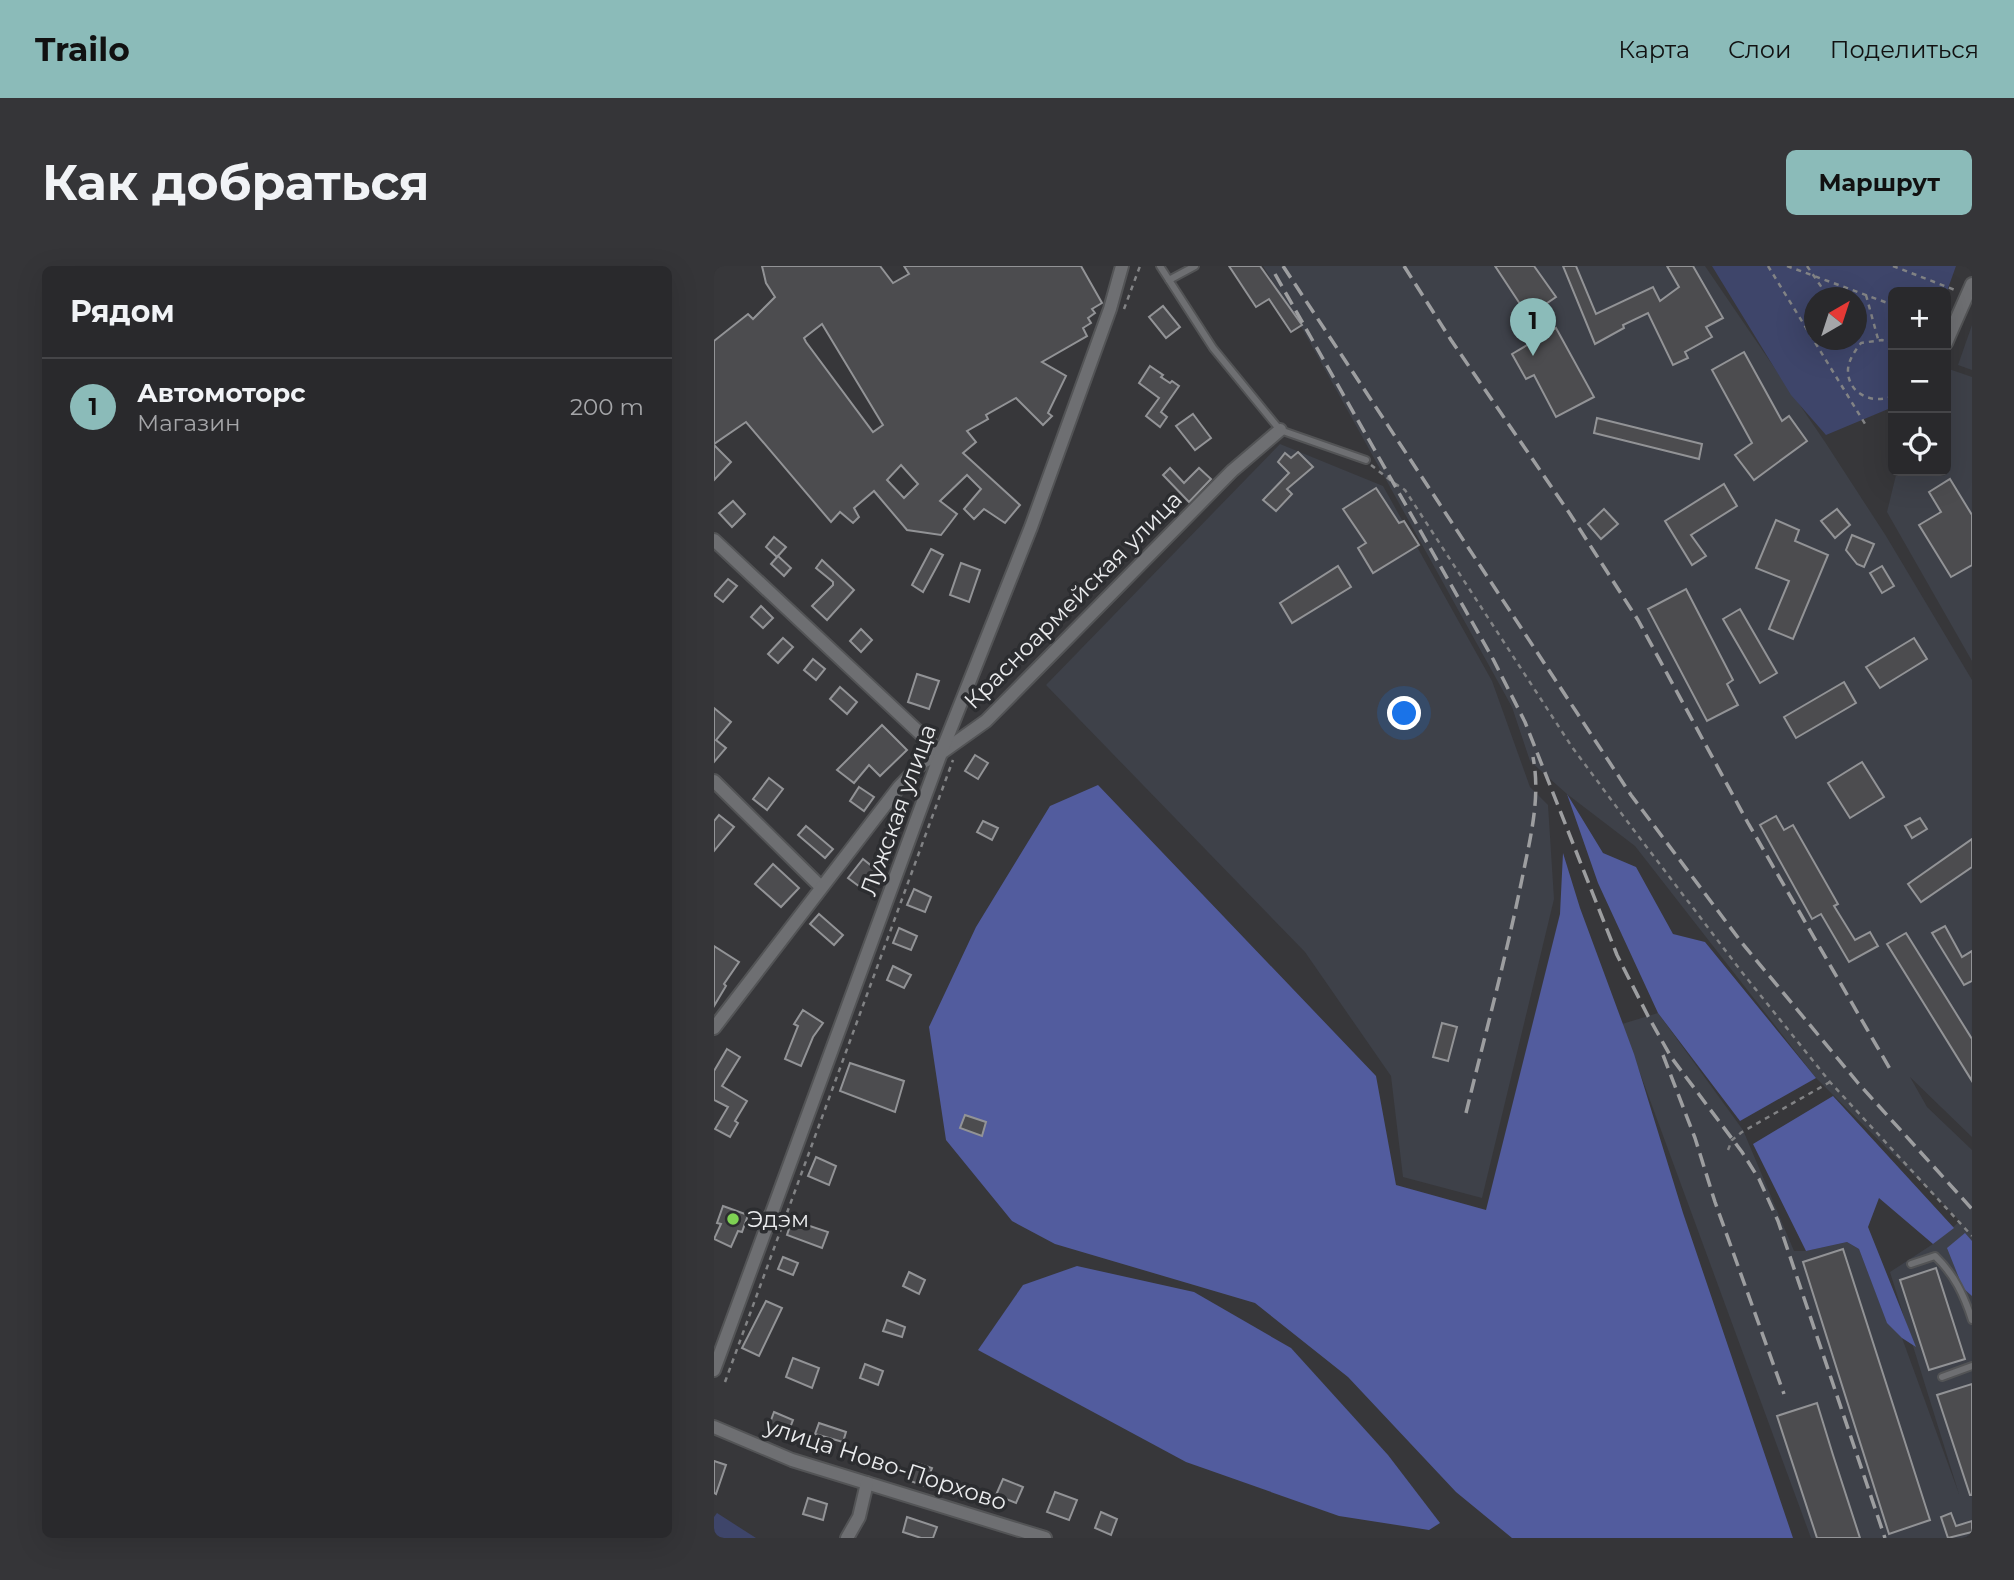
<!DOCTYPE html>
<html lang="ru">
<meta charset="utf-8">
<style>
:root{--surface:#29292c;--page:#353538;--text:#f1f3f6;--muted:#a5a6a9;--line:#454548;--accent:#8bbbb9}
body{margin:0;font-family:Montserrat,sans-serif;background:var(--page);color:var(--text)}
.controls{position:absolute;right:21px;top:21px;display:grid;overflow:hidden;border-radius:10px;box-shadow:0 7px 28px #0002}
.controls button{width:63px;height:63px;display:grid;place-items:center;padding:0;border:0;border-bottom:2px solid var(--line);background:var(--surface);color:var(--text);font:35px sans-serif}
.compass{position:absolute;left:1090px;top:21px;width:63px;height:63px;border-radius:50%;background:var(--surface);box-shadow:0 7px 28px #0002;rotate:39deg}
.you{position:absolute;left:691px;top:448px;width:24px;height:24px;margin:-18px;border:5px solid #fff;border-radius:50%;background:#1a73e8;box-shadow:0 0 0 10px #1a73e833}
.badge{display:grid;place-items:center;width:46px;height:46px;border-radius:50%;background:var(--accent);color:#111;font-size:23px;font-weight:700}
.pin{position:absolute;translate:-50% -58px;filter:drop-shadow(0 2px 4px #0008)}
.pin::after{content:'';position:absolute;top:37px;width:24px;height:21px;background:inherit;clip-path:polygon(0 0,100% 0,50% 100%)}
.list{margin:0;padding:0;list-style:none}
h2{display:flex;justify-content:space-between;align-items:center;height:91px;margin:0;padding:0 28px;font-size:30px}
h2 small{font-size:23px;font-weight:400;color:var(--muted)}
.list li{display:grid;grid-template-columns:46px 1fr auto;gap:21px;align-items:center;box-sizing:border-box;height:98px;padding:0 28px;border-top:2px solid var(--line)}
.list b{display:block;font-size:26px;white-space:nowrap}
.list p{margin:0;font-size:23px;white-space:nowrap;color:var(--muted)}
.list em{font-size:23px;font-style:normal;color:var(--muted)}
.icon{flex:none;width:38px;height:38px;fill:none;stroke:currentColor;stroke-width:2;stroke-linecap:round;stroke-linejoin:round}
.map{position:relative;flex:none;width:1258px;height:1272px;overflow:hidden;border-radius:10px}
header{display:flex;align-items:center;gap:42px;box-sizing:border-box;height:98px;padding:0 35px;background:var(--accent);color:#111}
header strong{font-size:33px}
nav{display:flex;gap:38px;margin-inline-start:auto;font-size:24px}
.intro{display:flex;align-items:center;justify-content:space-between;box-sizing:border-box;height:168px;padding:0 42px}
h1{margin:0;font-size:49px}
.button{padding:18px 32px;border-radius:10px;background:var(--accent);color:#111;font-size:24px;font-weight:700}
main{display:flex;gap:42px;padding:0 42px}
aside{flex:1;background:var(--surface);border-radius:10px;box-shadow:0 7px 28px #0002}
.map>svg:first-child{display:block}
.built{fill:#3e4149}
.green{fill:#3e456a;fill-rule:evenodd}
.forest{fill:#525c9e}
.building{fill:#4c4c4f;stroke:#929396;stroke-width:2;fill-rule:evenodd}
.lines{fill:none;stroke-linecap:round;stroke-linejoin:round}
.lane-casing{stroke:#535456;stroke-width:10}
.street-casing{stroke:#535456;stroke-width:16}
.path{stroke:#828385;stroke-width:2.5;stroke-dasharray:5 5;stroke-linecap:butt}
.lane{stroke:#6e6f72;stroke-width:6}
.street{stroke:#6e6f72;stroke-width:12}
.rail{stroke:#9d9ea0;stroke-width:3.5;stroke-dasharray:14 7;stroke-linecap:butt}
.poi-dot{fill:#7ed153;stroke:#2c2d30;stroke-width:2.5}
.labels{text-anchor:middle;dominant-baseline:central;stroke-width:7;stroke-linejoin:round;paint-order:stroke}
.street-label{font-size:23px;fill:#eaebed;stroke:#2c2d30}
.poi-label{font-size:23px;fill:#eaebed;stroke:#2c2d30;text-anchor:start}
</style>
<header>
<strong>Trailo</strong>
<nav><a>Карта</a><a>Слои</a><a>Поделиться</a></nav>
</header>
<div class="intro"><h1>Как добраться</h1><a class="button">Маршрут</a></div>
<main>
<aside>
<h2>Рядом<small></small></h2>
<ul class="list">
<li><span class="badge">1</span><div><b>Автомоторс</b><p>Магазин</p></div><em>200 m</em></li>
</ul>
</aside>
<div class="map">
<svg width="1258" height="1272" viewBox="0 0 1258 1272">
<rect width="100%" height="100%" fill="#37373a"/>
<!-- built -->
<g class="built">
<path d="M 549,0 L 991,0 L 1111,176 L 1172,270 L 1258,414 L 1258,871 L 1196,811 L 1213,841 L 1258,884 L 1258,1272 L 1097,1272 L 908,758 L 944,747 L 1029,864 L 1080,985 L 1092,985 L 1133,976 L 1145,983 L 1173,1056 L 1188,1072 L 1245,1228 L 1176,1006 L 1219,978 L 1246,955 L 1102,812 L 921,580 L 853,528 L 816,495 L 798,441 L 589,64 Z"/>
<path d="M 1258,59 L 1258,104 L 1244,99 Z"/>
<path d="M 1232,102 L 1258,111 L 1258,395 L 1173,246 L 1183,205 L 1232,205 Z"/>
<path d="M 566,178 L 669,220 L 778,415 L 816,521 L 834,539 L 840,633 L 768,932 L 689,911 L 677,810 L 591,686 L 332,419 Z"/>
</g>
<!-- green -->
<g class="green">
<path d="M 998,0 L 1242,0 L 1232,28 L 1232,26 L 1179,26 L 1179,141 L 1112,169 L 1077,129 ZM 1100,32 L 1142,32 L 1142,74 L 1100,74 Z"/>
<path d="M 3,1247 L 42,1272 L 0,1272 L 0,1251 Z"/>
</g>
<!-- forest -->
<g class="forest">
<path d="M 384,519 L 662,810 L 682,919 L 772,944 L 846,648 L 849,587 L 866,642 L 920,788 L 969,947 L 1079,1272 L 798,1272 L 742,1226 L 634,1111 L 541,1037 L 341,978 L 298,955 L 232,874 L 215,761 L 262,661 L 336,540 Z"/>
<path d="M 853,528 L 889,587 L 922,601 L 959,668 L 991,676 L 1102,812 L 1026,855 L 944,747 L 884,617 Z"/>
<path d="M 1119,830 L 1240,962 L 1219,978 L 1165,932 L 1154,961 L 1202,1081 L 1188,1072 L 1173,1057 L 1145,983 L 1133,976 L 1092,985 L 1039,878 Z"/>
<path d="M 1251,967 L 1258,975 L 1258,1030 L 1249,1022 L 1233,982 Z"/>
<path d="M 363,1000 L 480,1026 L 577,1082 L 674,1189 L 726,1257 L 715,1264 L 625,1250 L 472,1196 L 264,1084 L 309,1019 Z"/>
</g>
<!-- building -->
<g class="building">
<path d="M 48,0 L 166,0 L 179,17 L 195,8 L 190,0 L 367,0 L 388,37 L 378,43 L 381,47 L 374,52 L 377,57 L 369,62 L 373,70 L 328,96 L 352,110 L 334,147 L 338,150 L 329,159 L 302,132 L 272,149 L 274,153 L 253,165 L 262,176 L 249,187 L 306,239 L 291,257 L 270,243 L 260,253 L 250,243 L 267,223 L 253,209 L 226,235 L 243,248 L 227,269 L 193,264 L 160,225 L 140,242 L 145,251 L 139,257 L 126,246 L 117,256 L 32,156 L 0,178 L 0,75 L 34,48 L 39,53 L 61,31 L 52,17 ZM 108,58 L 169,159 L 159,166 L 92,76 L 90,72 ZM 187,199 L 204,218 L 190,232 L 173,214 Z"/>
<path d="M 515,0 L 546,0 L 588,59 L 577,66 L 555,33 L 542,41 Z"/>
<path d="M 781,0 L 820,0 L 842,31 L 814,50 Z"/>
<path d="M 849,0 L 862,0 L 882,48 L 939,21 L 946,35 L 965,21 L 953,0 L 979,0 L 1009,52 L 992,61 L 998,71 L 971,86 L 974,92 L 959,99 L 934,47 L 909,59 L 910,62 L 881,78 Z"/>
<path d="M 449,40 L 466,61 L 452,72 L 435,51 Z"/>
<path d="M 842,62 L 880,131 L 842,151 L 820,109 L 812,113 L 798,88 Z"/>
<path d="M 1030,86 L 1068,155 L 1075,150 L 1093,175 L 1040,214 L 1021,189 L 1038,177 L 998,104 Z"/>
<path d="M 436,100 L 449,109 L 447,111 L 456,117 L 458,115 L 465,120 L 447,146 L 453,151 L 446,161 L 432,150 L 445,132 L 425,117 Z"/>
<path d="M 479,148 L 497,172 L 481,184 L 462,160 Z"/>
<path d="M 883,152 L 988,178 L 985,193 L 880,167 Z"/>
<path d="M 0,179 L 17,196 L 0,214 Z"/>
<path d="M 584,186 L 599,201 L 573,223 L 578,228 L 562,245 L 549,234 L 575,207 L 564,196 L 571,187 L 577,192 Z"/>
<path d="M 456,202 L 470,217 L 485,202 L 497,213 L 475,236 L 449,209 Z"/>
<path d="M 1236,213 L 1258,249 L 1258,299 L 1237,311 L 1205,259 L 1227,246 L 1215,226 Z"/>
<path d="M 1010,218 L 1023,240 L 977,269 L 992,290 L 978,299 L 951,255 Z"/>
<path d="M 662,222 L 685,257 L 690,255 L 705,279 L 659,307 L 644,282 L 652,277 L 629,243 Z"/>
<path d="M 19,235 L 31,248 L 18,261 L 5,247 Z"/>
<path d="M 890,243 L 904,258 L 887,273 L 874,258 Z"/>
<path d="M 1123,243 L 1136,259 L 1121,272 L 1107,255 Z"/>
<path d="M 1062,254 L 1085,264 L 1081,275 L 1114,289 L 1079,373 L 1055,363 L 1075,315 L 1042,302 Z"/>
<path d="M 1138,269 L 1160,278 L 1150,301 L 1143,298 L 1132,284 Z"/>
<path d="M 60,271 L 72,281 L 63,291 L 52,281 Z"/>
<path d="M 217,283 L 229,289 L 209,326 L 198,319 Z"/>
<path d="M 64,290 L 77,302 L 70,310 L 57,298 Z"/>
<path d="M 108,294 L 140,324 L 113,354 L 98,340 L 119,319 L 119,316 L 102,302 Z"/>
<path d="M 247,297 L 266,304 L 255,336 L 236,329 Z"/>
<path d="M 624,300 L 637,321 L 578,357 L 566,337 Z"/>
<path d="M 1168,300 L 1180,320 L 1168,327 L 1156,307 Z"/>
<path d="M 14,313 L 23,320 L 9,336 L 0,329 Z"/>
<path d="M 972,323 L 1019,414 L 1013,418 L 1024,439 L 993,455 L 934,343 Z"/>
<path d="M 47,340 L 59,352 L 49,362 L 37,351 Z"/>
<path d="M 1026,343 L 1063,407 L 1046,417 L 1009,353 Z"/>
<path d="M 147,363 L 158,374 L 147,386 L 136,375 Z"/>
<path d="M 69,372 L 79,381 L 64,397 L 54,388 Z"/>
<path d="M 1200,372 L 1213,393 L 1166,422 L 1152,401 Z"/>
<path d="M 99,393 L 111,403 L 102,414 L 90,404 Z"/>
<path d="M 203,408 L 225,415 L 215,443 L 194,436 Z"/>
<path d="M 1130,416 L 1142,437 L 1082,472 L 1070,451 Z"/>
<path d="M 126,421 L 143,436 L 133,448 L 116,433 Z"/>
<path d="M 0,442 L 17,456 L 2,474 L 12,482 L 0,496 Z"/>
<path d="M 168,459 L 193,484 L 166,510 L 155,499 L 140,517 L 123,504 Z"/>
<path d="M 261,489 L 274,497 L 264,513 L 251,505 Z"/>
<path d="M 1148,496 L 1170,531 L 1136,552 L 1114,517 Z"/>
<path d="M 55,512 L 69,523 L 53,544 L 39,533 Z"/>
<path d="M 145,521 L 160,531 L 150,545 L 136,535 Z"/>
<path d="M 5,549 L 20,561 L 0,585 L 0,555 Z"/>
<path d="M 1062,550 L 1070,564 L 1079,559 L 1124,638 L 1120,640 L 1141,674 L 1156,666 L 1164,680 L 1135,696 L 1107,648 L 1098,653 L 1046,559 Z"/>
<path d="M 1206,552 L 1213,563 L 1198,572 L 1191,560 Z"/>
<path d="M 269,555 L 284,562 L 278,574 L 263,566 Z"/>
<path d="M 92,560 L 119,583 L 111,592 L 84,569 Z"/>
<path d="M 1258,573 L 1258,601 L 1207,636 L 1194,618 Z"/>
<path d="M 149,593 L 165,606 L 150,624 L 134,612 Z"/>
<path d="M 59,598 L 85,622 L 67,641 L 41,618 Z"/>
<path d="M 200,623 L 217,631 L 211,646 L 193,639 Z"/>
<path d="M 105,648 L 129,669 L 120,679 L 96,658 Z"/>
<path d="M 1231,660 L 1248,691 L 1258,685 L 1258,715 L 1250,719 L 1218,667 Z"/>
<path d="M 185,662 L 203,670 L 197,684 L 179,677 Z"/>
<path d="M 1192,667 L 1258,773 L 1258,815 L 1173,678 Z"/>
<path d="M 0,680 L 25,696 L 10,718 L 12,720 L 0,740 Z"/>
<path d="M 179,700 L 197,709 L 190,722 L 173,714 Z"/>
<path d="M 89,744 L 109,757 L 99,771 L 87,800 L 71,793 L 84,760 L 80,758 Z"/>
<path d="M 728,757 L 743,761 L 734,795 L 719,791 Z"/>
<path d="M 13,783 L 26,791 L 8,820 L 33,835 L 21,855 L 24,857 L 16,871 L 1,863 L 14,841 L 0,834 L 0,805 Z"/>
<path d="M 136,797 L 190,815 L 181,846 L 126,825 Z"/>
<path d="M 251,849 L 272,856 L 268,870 L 246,862 Z"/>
<path d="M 102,891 L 122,900 L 115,919 L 94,910 Z"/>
<path d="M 9,940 L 34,949 L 28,966 L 24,965 L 17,981 L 0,973 L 7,958 L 3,957 Z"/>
<path d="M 78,954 L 114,966 L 108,982 L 73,969 Z"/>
<path d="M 1129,983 L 1216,1254 L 1175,1268 L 1089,996 Z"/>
<path d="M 69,991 L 84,997 L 79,1009 L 64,1003 Z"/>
<path d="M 1222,1002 L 1251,1093 L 1215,1104 L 1186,1014 Z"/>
<path d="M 195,1006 L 211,1014 L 205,1028 L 189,1020 Z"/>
<path d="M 52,1035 L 68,1042 L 45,1090 L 28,1082 Z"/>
<path d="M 173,1054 L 191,1061 L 188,1071 L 169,1065 Z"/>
<path d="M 79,1092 L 105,1102 L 98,1122 L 72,1111 Z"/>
<path d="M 151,1098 L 169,1105 L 164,1119 L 146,1112 Z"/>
<path d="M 1258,1118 L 1258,1229 L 1256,1229 L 1223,1129 Z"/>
<path d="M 1103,1137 L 1119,1189 L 1146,1272 L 1103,1272 L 1063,1150 Z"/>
<path d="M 60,1146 L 79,1154 L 72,1172 L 53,1165 Z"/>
<path d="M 105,1157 L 132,1166 L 129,1176 L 101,1168 Z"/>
<path d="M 0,1195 L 12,1199 L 2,1228 L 0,1227 Z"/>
<path d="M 203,1197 L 218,1202 L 211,1220 L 196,1215 Z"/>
<path d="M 289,1213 L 309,1221 L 302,1237 L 282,1229 Z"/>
<path d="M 341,1226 L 363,1234 L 355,1254 L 333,1246 Z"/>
<path d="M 94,1232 L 113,1238 L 109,1254 L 89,1248 Z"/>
<path d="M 387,1246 L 403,1253 L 397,1269 L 381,1262 Z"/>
<path d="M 1237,1247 L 1242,1260 L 1258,1255 L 1258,1266 L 1234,1272 L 1227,1251 Z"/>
<path d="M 193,1251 L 223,1261 L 219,1272 L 207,1272 L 189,1266 Z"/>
</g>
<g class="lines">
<defs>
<g id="lane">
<path d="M 446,0 L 499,82 L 566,164 L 652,194"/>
<path d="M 455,14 L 481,0"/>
<path d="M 1197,998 L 1221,990 C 1240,1008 1250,1029 1258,1054"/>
<path d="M 1228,1111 L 1258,1100"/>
</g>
<g id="street">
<path d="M 1232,77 L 1258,18"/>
<path d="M 0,274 L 227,487"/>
<path d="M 0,515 L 107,621"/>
<path d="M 0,762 L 185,521 L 209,496 L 227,487 L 272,455 L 518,205 L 566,164"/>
<path d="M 0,1104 L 227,487 L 317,261 L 396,43 L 408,0"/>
<path d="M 0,1161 L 78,1194 L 331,1272"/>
<path d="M 133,1272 L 145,1251 L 153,1217"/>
</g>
</defs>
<!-- lane casing -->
<use href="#lane" class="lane-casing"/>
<!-- street casing -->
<use href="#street" class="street-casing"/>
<!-- path -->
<g class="path">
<path d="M 1054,0 L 1153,161"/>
<path d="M 1073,0 L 1179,39"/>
<path d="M 1093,0 L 1115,32"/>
<path d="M 1179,0 L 1241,24"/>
<path d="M 1152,29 L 1164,73"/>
<path d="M 410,43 L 426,0"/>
<path d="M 1175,76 L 1179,63"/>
<path d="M 1179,78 L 1168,74 L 1147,77 C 1141,85 1135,93 1134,103 C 1133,128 1159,139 1179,130"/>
<path d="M 657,199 L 680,217 L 691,224 L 858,481 L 919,563 L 1027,705 L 1116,816 L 1258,970"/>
<path d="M 1014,884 L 1018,874 L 1028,866 L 1116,816"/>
<path d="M 11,1116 L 239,494"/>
</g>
<!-- lane -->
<use href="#lane" class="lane"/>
<!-- street -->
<use href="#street" class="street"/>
<!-- rail -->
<g class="rail">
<path d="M 569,0 L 917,529 L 1028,677 L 1144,817 L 1258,943"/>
<path d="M 690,0 L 737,74 L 856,248 L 924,354 L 1034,557 L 1176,803"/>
<path d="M 561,8 L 779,393 L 811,456 L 903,689 L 934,750 L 957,791 L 1028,886 L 1045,913 L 1064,955 L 1171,1272"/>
<path d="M 949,789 L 981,872 L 1001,936 L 1070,1128"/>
<path d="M 752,847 C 771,769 792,691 808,613 C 816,573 827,532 819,491"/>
</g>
</g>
<!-- markers -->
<circle class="poi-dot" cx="19" cy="953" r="7"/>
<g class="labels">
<!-- street labels -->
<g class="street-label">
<text transform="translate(359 334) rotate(-45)">Красноармейская улица</text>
<text transform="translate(184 544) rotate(-70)">Лужская улица</text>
<text transform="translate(172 1198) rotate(18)">улица Ново-Порхово</text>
</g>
<!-- poi labels -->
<g class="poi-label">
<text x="33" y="953">Эдэм</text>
</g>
</g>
</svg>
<div class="controls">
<button>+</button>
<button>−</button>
<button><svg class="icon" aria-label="locate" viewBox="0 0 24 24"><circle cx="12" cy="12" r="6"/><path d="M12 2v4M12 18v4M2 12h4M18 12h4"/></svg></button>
</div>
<svg class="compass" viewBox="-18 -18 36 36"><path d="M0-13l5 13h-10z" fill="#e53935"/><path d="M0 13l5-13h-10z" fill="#a5a6a9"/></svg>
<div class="you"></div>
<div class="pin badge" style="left:819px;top:90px">1</div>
</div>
</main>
